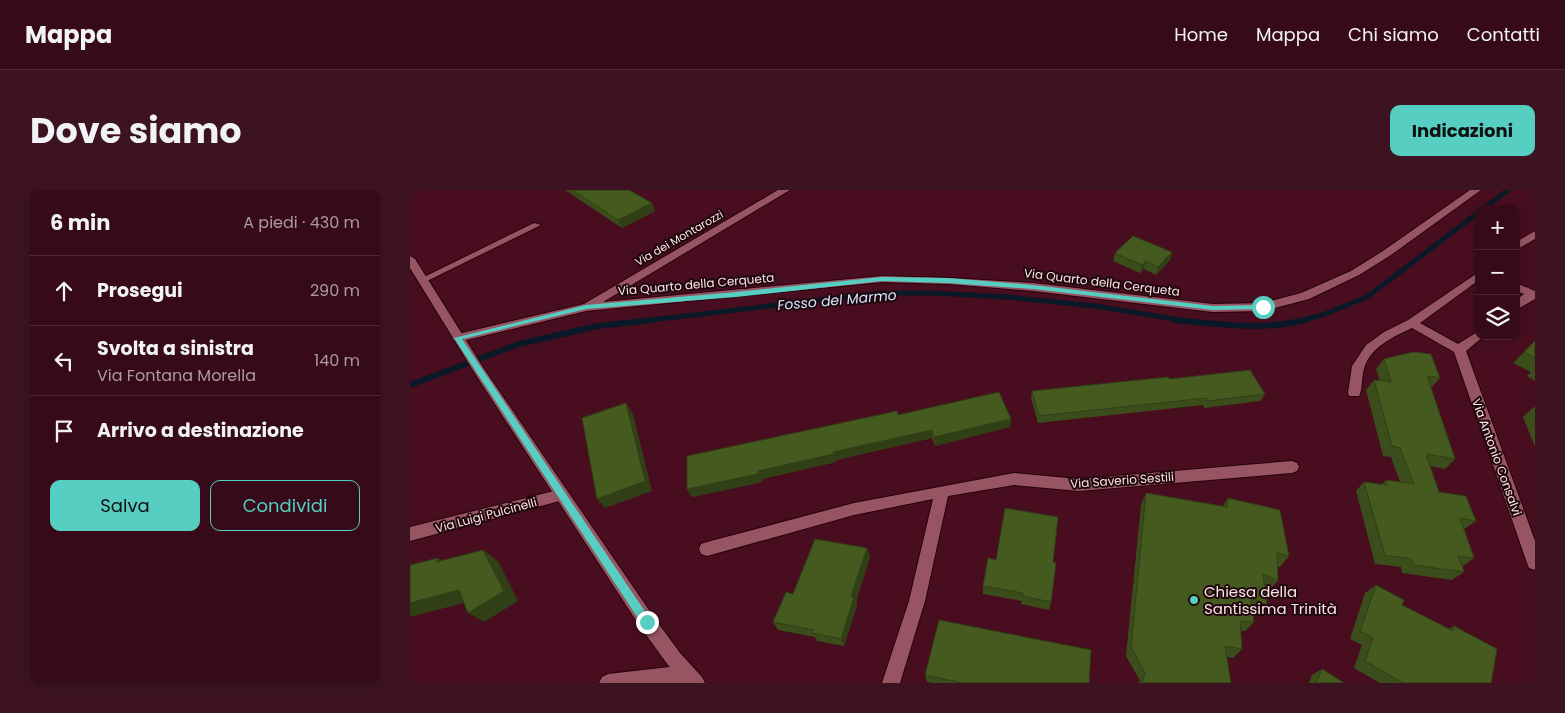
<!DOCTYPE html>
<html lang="it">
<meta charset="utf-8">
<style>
:root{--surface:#360a18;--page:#3d1321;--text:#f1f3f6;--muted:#aa9aa2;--line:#502b37;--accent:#57cec2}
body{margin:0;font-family:Poppins,sans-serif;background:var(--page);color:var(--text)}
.controls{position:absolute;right:15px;top:15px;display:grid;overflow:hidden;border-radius:10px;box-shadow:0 2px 8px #0003}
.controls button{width:45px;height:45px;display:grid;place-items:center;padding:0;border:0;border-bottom:1px solid var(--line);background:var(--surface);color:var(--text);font:25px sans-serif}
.stop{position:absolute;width:15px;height:15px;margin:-11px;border:4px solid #57cec2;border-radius:50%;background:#fff}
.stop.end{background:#57cec2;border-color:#fff;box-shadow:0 1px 5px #0008}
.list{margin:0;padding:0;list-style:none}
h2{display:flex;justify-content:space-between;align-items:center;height:65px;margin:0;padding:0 20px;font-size:21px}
h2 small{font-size:16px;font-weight:400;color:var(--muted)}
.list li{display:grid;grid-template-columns:32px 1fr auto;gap:15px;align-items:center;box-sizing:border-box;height:70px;padding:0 20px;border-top:1px solid var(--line)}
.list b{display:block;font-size:19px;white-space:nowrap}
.list p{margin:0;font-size:16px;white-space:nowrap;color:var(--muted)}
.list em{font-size:16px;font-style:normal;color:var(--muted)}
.actions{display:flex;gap:10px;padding:15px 20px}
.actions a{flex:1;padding:11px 0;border:1px solid var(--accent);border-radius:10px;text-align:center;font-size:18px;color:var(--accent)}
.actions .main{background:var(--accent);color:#111}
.icon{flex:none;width:28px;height:28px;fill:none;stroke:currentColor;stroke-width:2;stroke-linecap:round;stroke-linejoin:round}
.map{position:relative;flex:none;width:1125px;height:493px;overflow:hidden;border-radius:10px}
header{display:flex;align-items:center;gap:30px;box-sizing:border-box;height:70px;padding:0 25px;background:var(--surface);border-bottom:1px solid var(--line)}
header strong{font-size:24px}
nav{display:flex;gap:28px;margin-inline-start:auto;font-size:18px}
.intro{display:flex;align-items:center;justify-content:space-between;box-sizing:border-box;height:120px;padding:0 30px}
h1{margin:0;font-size:35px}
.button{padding:12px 22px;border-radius:10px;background:var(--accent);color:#111;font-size:18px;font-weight:700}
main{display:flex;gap:30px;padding:0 30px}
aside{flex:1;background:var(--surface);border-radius:10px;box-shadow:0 2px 8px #0003}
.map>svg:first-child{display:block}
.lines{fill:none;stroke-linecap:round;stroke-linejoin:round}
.stream-far1{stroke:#0a1927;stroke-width:5}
.stream{stroke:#0a1927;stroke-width:6}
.service-casing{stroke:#27000b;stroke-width:2}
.minor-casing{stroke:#27000b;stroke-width:2}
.tertiary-casing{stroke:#27000b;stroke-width:2}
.service{fill:#975563;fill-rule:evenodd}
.minor{fill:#975563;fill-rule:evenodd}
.tertiary{fill:#975563;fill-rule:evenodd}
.wall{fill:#3a4d1a}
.shaded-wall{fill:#303f15}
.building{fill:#445a1e;stroke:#303f15}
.route{fill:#57cec2}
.poi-dot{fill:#57cec2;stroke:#1f070d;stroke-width:2}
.labels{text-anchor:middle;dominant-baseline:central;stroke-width:4;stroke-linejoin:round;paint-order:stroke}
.far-street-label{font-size:11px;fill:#fbe3e7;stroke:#1f070d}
.street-label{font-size:12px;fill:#fbe3e7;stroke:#1f070d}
.water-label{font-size:14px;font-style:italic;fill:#cfe7fd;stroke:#1f070d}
.near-poi-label{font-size:15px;fill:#fbe3e7;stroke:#1f070d;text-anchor:start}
</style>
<header>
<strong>Mappa</strong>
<nav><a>Home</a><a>Mappa</a><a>Chi siamo</a><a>Contatti</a></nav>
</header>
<div class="intro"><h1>Dove siamo</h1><a class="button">Indicazioni</a></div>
<main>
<aside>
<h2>6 min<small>A piedi · 430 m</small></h2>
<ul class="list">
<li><svg class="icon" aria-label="ahead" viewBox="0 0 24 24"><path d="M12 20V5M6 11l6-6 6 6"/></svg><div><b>Prosegui</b></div><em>290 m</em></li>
<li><svg class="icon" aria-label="left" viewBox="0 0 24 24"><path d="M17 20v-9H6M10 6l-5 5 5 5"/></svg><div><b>Svolta a sinistra</b><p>Via Fontana Morella</p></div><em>140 m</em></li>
<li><svg class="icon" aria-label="arrive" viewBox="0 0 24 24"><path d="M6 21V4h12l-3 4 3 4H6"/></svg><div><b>Arrivo a destinazione</b></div></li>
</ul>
<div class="actions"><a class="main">Salva</a><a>Condividi</a></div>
</aside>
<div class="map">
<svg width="1125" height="493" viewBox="0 0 1125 493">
<rect width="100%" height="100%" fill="#480e20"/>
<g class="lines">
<!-- stream-far1 -->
<g class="stream-far1">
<path d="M 1073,19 L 1098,0"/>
<path d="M 232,131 L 470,103 L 522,103 L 597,107 L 685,116 L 777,131"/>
<path d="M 890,131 L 912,125 L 957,107 L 1069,22"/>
</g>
<!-- stream -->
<g class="stream">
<path d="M 765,130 C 808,134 852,141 895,130"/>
<path d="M 0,195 L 109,154 L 188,136 L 243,130"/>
</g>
<defs>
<path id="service" d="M 124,33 L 131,35 L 15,92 L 12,93 L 8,90 Z"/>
<g id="minor">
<path d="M 368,0 L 380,0 L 193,112 L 472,86 L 539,88 L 623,93 L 803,114 L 853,113 L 891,103 L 941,81 L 973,61 L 1060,0 L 1071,0 L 981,65 L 949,85 L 899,109 L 853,121 L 803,122 L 623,101 L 539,94 L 472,92 L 176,121 L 48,152 L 42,148 L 48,144 L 174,114 Z"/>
<path d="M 1125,41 L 1125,49 L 1106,60 L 1106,52 Z"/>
<path d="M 1069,82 L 1069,90 L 1010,133 L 1048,154 L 1069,141 L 1069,146 L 1074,146 L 1056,161 L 1125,351 L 1125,380 L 1119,378 L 1117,373 L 1044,162 L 1002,138 C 983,147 960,157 954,179 C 951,188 953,199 949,206 L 939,206 L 938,203 L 942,176 L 956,155 L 974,142 L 998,130 Z"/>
<path d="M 1106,93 L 1125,101 L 1125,109 L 1106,120 L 1106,110 L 1114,104 L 1106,101 Z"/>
<path d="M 882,271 L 887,273 L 889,277 L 887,281 L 882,283 L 669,301 L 604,295 L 538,306 L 515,411 L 490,493 L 472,493 L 499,411 L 523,309 L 444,325 L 297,366 L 291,364 L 289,359 L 291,354 L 297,352 L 444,313 L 604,283 L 669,289 Z"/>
<path d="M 152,299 L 157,301 L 159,305 L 157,309 L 0,351 L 0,337 Z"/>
<path d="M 277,475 L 283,478 L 286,484 L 283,490 L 277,493 L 189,493 L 192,487 L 198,484 Z"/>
</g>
<path id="tertiary" d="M 0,66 L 5,69 L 74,179 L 243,426 L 270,463 L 292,487 L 295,493 L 274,493 L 258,475 L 231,438 L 66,185 L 0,78 Z"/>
</defs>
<!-- service casing -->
<use href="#service" class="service-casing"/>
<!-- minor casing -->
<use href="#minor" class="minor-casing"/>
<!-- tertiary casing -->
<use href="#tertiary" class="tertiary-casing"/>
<!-- service -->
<use href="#service" class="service"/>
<!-- minor -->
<use href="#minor" class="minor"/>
<!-- tertiary -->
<use href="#tertiary" class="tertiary"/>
</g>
<!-- wall -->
<g class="wall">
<path d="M 155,0 L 219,0 L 245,21 L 212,38 Z"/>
<path d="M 762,62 L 760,70 L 746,85 L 734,79 L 730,83 L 703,71 L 705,63 Z"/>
<path d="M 1125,151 L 1125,191 L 1117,186 L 1121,182 L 1103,173 Z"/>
<path d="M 974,169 L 1030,188 L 1021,198 L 1045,269 L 1035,279 L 1020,276 L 1029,302 L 1066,331 L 1054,339 L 1064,368 L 1053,376 L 1054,382 L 1042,390 L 992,383 L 991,377 L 965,374 L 946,301 L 954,292 L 972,294 L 976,290 L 990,292 L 981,267 L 973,266 L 956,200 L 964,190 L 970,191 L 966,179 Z"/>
<path d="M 760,189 L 855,204 L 850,211 L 794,218 L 793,215 L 628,233 L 621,208 L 622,201 Z"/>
<path d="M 1124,217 L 1125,217 L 1125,257 L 1113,227 Z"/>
<path d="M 488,225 L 601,229 L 600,237 L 525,256 L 522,248 L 426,270 L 426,272 L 352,289 L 352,292 L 282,307 L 277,299 Z"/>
<path d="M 736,303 L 813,316 L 818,308 L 879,366 L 870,377 L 868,377 L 868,391 L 858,401 L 855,399 L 857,415 L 848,425 L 842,423 L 844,432 L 835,441 L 831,441 L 832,459 L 823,468 L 817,467 L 821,493 L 729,493 L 730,491 L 716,466 L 731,315 Z"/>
<path d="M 457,358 L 460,367 L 446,411 L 447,415 L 434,456 L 407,451 L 405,447 L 368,440 L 363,432 L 383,404 Z"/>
<path d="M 586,370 L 643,372 L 641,412 L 639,420 L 611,414 L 612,411 L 573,404 L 573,396 Z"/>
<path d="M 966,395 L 992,415 L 1039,439 L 1044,436 L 1081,493 L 970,493 L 944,478 L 952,455 L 940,449 L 955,403 Z"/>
<path d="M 912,479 L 934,493 L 899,493 L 902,485 Z"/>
<path d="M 515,485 L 679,493 L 523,493 L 517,492 Z"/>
</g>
<!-- shaded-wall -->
<g class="shaded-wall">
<path d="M 242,13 L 245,21 L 212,38 L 208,30 Z"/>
<path d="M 762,62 L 760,70 L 746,85 L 748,77 Z"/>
<path d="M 736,71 L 734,79 L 730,83 L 732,75 Z"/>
<path d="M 216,213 L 223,224 L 242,301 L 195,318 L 187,309 Z"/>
<path d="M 601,229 L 600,237 L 525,256 L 524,247 Z"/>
<path d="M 522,240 L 522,248 L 426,270 L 426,272 L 352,289 L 352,292 L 282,307 L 277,299 L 348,281 L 423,262 Z"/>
<path d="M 457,358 L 460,367 L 446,411 L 447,415 L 434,456 L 431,449 L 441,406 Z"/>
<path d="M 73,360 L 88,371 L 108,411 L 74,432 L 58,423 Z"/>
<path d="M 28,368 L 44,379 L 26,372 Z"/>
<path d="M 49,400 L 65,410 L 0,427 L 0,413 Z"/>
</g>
<!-- building -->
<g class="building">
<path d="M 162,0 L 219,0 L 242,13 L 208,30 Z"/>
<path d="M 723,46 L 762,62 L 748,77 L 736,71 L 732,75 L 705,63 Z"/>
<path d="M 1125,151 L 1125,168 L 1114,162 Z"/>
<path d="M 1003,162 L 1021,164 L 1030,188 L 1018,186 L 1018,189 L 1045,269 L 1016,264 L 1029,302 L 1056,306 L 1066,331 L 1050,328 L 1064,368 L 1048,366 L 1054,382 L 1003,375 L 1001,369 L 975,365 L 954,292 L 977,295 L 976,290 L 1004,294 L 990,258 L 982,256 L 964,190 L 981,192 L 974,169 Z"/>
<path d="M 840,180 L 855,204 L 798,211 L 796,208 L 629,226 L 622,201 L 758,187 L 760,189 Z"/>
<path d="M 589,202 L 601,229 L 524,247 L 522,240 L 423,262 L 424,264 L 348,281 L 348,284 L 277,299 L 277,266 L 487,221 L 488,225 Z"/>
<path d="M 216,213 L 235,291 L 187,309 L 172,228 Z"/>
<path d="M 736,303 L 817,317 L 818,308 L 870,320 L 879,366 L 867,363 L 868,391 L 853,384 L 857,415 L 841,408 L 844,432 L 830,431 L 832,459 L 815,456 L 821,493 L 732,493 L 735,483 L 721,457 Z"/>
<path d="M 595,318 L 648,327 L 643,372 L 646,373 L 641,412 L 612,406 L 613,403 L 573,396 L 578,368 L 586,370 Z"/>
<path d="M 405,349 L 457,358 L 441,406 L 444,407 L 431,449 L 402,443 L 403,440 L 363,432 L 376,402 L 383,404 Z"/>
<path d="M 73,360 L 94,401 L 58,423 L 49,400 L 0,413 L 0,375 L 28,368 L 26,372 Z"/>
<path d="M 966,395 L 994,410 L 992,415 L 1043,441 L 1044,436 L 1087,459 L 1081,493 L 993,493 L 955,471 L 963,448 L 950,441 Z"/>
<path d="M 529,430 L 681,460 L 679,493 L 553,493 L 515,485 Z"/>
<path d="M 912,479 L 934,493 L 906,493 Z"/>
</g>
<!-- route -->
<path class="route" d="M 472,87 L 538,88 L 623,95 L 803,116 L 853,115 L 856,117 L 853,119 L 803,120 L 623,99 L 538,93 L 472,91 L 326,107 L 176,119 L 52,149 L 240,429 L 242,432 L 237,437 L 233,436 L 44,148 L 176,115 L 326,102 Z"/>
<!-- markers -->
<circle class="poi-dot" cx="784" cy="410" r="5"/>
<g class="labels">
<!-- far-street labels -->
<g class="far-street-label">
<text transform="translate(269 48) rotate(-30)">Via dei Montarozzi</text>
</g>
<!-- street labels -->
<g class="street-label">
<text transform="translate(692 92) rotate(7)">Via Quarto della Cerqueta</text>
<text transform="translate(286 94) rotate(-5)">Via Quarto della Cerqueta</text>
<text transform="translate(1087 267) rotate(70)">Via Antonio Consalvi</text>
<text transform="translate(712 290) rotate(-4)">Via Saverio Sestili</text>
<text transform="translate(76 325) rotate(-15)">Via Luigi Pulcinelli</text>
</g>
<!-- water labels -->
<g class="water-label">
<text transform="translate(427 110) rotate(-5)">Fosso del Marmo</text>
</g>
<!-- near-poi labels -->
<g class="near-poi-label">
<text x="794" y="401">Chiesa della<tspan x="794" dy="17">Santissima Trinità</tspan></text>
</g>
</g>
</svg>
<div class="controls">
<button>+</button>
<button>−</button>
<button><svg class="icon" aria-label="layers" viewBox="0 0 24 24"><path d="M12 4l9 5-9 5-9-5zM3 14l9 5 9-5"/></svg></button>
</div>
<div class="stop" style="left:853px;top:117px"></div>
<div class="stop end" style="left:237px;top:432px"></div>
</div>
</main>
